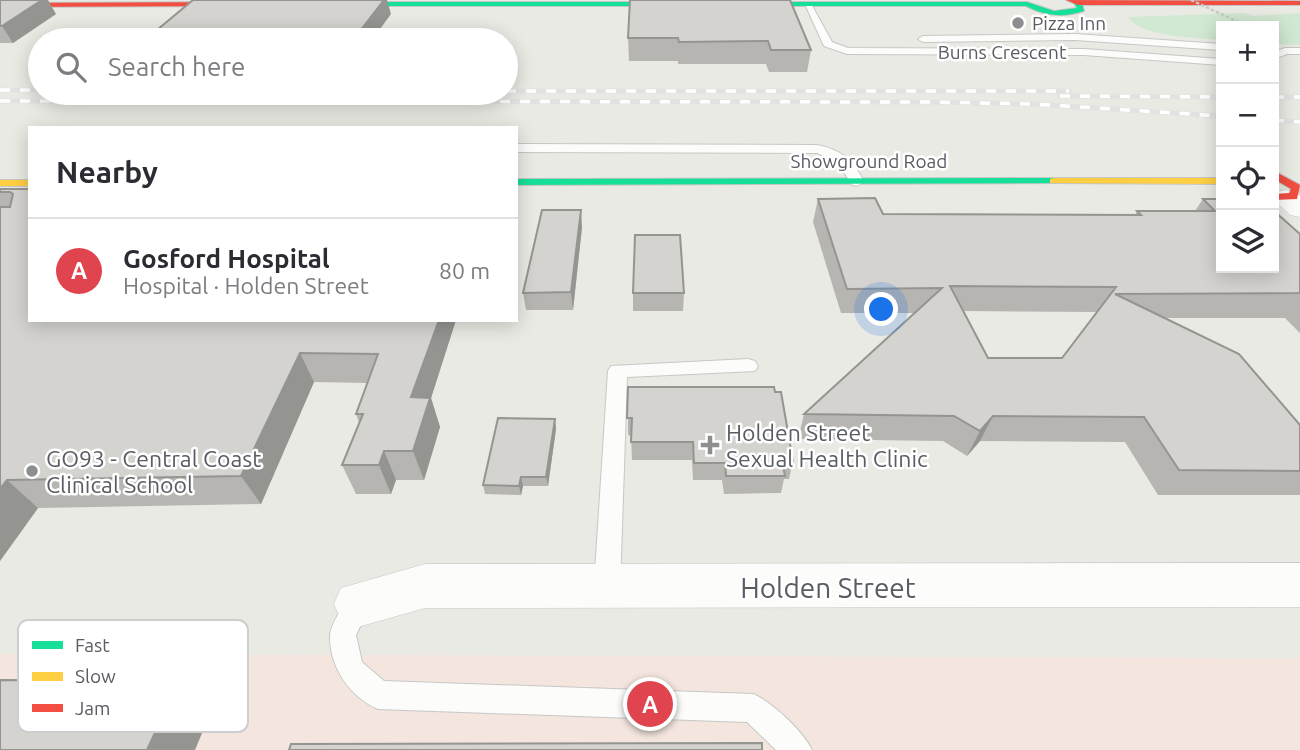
<!DOCTYPE html>
<meta charset="utf-8">
<style>
:root{--surface:#fff;--page:#f7f7f7;--text:#2b2b33;--muted:#7c7c81;--line:#e1e1e2;--accent:#8c8e90}
body{margin:0;font-family:Ubuntu,sans-serif;background:var(--page);color:var(--text)}
.controls{position:absolute;right:21px;top:21px;display:grid;overflow:hidden;border-radius:0px;box-shadow:0 4px 18px #0003}
.controls button{width:63px;height:63px;display:grid;place-items:center;padding:0;border:0;border-bottom:2px solid var(--line);background:var(--surface);color:var(--text);font:35px sans-serif}
.you{position:absolute;left:882px;top:310px;width:24px;height:24px;margin:-18px;border:5px solid #fff;border-radius:50%;background:#1a73e8;box-shadow:0 0 0 10px #1a73e833}
.badge{display:grid;place-items:center;width:46px;height:46px;border-radius:50%;background:var(--accent);color:#fff;font-size:23px;font-weight:700}
.pin{position:absolute;translate:-50% -50%;border:4px solid #fff;box-shadow:0 2px 7px #0006}
.list{margin:0;padding:0;list-style:none}
h2{display:flex;justify-content:space-between;align-items:center;height:91px;margin:0;padding:0 28px;font-size:30px}
h2 small{font-size:23px;font-weight:400;color:var(--muted)}
.list li{display:grid;grid-template-columns:46px 1fr auto;gap:21px;align-items:center;box-sizing:border-box;height:105px;padding:0 28px;border-top:2px solid var(--line)}
.list b{display:block;font-size:26px;white-space:nowrap}
.list p{margin:0;font-size:23px;white-space:nowrap;color:var(--muted)}
.list em{font-size:23px;font-style:normal;color:var(--muted)}
.icon{flex:none;width:38px;height:38px;fill:none;stroke:currentColor;stroke-width:2;stroke-linecap:round;stroke-linejoin:round}
.map{position:relative;flex:none;width:1300px;height:750px;overflow:hidden}
.search{position:absolute;background:var(--surface);box-shadow:0 4px 18px #0003;left:28px;top:28px;width:490px;height:77px;display:flex;align-items:center;gap:18px;box-sizing:border-box;padding:0 24px;border-radius:38px;color:var(--muted);font-size:26px}
.panel{position:absolute;background:var(--surface);box-shadow:0 4px 18px #0003;left:28px;top:126px;width:490px;height:196px;border-radius:0px}
.map>svg:first-child{display:block}
.medical{fill:#f4e6df}
.green{fill:#d1e8d2}
.lines{fill:none;stroke-linecap:round;stroke-linejoin:round}
.lane-casing{stroke:#c6c8c6;stroke-width:2}
.street-casing{stroke:#c6c8c6;stroke-width:1}
.fast-casing{stroke:#c5c6c5;stroke-width:2}
.slow-casing{stroke:#c5c6c5;stroke-width:2}
.jam-casing{stroke:#c5c6c5;stroke-width:2}
.lane{fill:#fcfcfb;fill-rule:evenodd}
.street{fill:#fcfcfb;fill-rule:evenodd}
.fast{fill:#16e098;fill-rule:evenodd}
.slow{fill:#ffcf43;fill-rule:evenodd}
.jam{fill:#f24e42;fill-rule:evenodd}
.rail-casing{stroke:#e2e2e1;stroke-width:5}
.rail{stroke:#fff;stroke-width:3.5;stroke-dasharray:10;stroke-linecap:butt}
.path-bridge{stroke:#c7ccca;stroke-width:2.5;stroke-dasharray:3.5 2;stroke-linecap:butt}
.wall{fill:#b6b5b2;fill-rule:evenodd}
.shaded-wall{fill:#949491}
.building{fill:#d4d3cf;stroke:#949491;stroke-width:2;fill-rule:evenodd}
.poi-dot{fill:#8c8e90;stroke:#fff;stroke-width:2.5}
.labels{text-anchor:middle;dominant-baseline:central;stroke-width:5;stroke-linejoin:round;paint-order:stroke}
.far-poi-label{font-size:19px;fill:#595c62;stroke:#fff;text-anchor:start}
.far-street-label{font-size:19px;fill:#595c62;stroke:#fff}
.poi-label{font-size:23px;fill:#595c62;stroke:#fff;text-anchor:start}
.near-street-label{font-size:28px;fill:#595c62;stroke:#fff}
.key{fill:#fff;stroke:#cdced0;stroke-width:2}
.key-label{font-size:19px;fill:#595c62}
</style>
<div class="map">
<svg width="1300" height="750" viewBox="0 0 1300 750">
<rect width="100%" height="100%" fill="#eaeae4"/>
<!-- medical -->
<path class="medical" d="M 0,654 L 1300,658 L 1300,750 L 0,750 Z"/>
<!-- green -->
<path class="green" d="M 1243,13 L 1255,16 L 1300,13 L 1300,45 L 1274,44 L 1274,26 L 1221,26 L 1221,40 C 1198,38 1141,37 1128,17 Z"/>
<g class="lines">
<defs>
<g id="lane">
<path d="M 804,2 L 810,2 L 832,42 L 848,48 L 1084,49 L 1221,59 L 1221,65 L 1084,55 L 847,54 L 824,46 Z"/>
<path d="M 1075,34 L 1221,44 L 1221,50 L 1075,40 L 923,42 L 918,39 L 923,36 Z"/>
<path d="M 1300,48 L 1300,54 L 1287,54 L 1274,59 L 1274,52 L 1285,48 Z"/>
<path d="M 516,144 L 817,145 C 841,150 853,159 864,182 L 857,186 L 852,185 L 838,162 L 817,153 L 516,152 Z"/>
<path d="M 748,359 L 755,361 L 758,366 L 755,371 L 627,377 L 620,588 L 616,596 L 607,599 L 598,596 L 594,588 L 608,371 L 611,366 Z"/>
<path d="M 358,592 L 367,596 L 371,604 L 356,635 L 362,662 L 384,681 L 753,694 C 771,701 804,732 812,750 L 776,750 L 747,722 L 378,709 C 350,697 329,667 330,635 C 331,623 343,607 349,596 Z"/>
</g>
<g id="street">
<path d="M 1286,190 L 1300,195 L 1300,217 L 1290,215 L 1274,200 L 1276,192 Z"/>
<path d="M 1300,563 L 1300,607 L 425,608 L 358,627 L 341,620 L 334,604 L 341,588 L 425,564 Z"/>
</g>
<g id="fast">
<path d="M 1078,1 L 1082,3 L 1084,11 C 1063,18 1045,16 1026,6 L 739,6 L 735,4 L 739,2 L 1027,2 L 1054,11 L 1077,8 L 1074,3 Z"/>
<path d="M 336,2 L 682,2 L 686,4 L 682,6 L 333,6 Z"/>
<path d="M 1054,178 L 1058,179 L 1058,183 L 516,185 L 516,179 Z"/>
</g>
<g id="slow">
<path d="M 1054,178 L 1221,178 L 1221,184 L 1050,183 L 1050,179 Z"/>
<rect x="0" y="180" width="30" height="6"/>
</g>
<g id="jam">
<path d="M 1066,0 L 1300,1 L 1300,5 L 1078,5 Z"/>
<path d="M 244,2 L 241,6 L 0,7 L 0,3 Z"/>
<path d="M 1274,171 L 1300,185 L 1297,199 L 1274,200 L 1274,194 L 1289,193 L 1291,189 L 1274,179 Z"/>
</g>
</defs>
<!-- lane casing -->
<use href="#lane" class="lane-casing"/>
<!-- street casing -->
<use href="#street" class="street-casing"/>
<!-- fast casing -->
<use href="#fast" class="fast-casing"/>
<!-- slow casing -->
<use href="#slow" class="slow-casing"/>
<!-- jam casing -->
<use href="#jam" class="jam-casing"/>
<!-- lane -->
<use href="#lane" class="lane"/>
<!-- street -->
<use href="#street" class="street"/>
<!-- fast -->
<use href="#fast" class="fast"/>
<!-- slow -->
<use href="#slow" class="slow"/>
<!-- jam -->
<use href="#jam" class="jam"/>
<defs>
<g id="rail">
<path d="M 0,90 L 40,90"/>
<path d="M 506,91 L 1069,91"/>
<path d="M 1060,96 L 1221,97"/>
<path d="M 1274,97 L 1300,97"/>
<path d="M 0,101 L 929,102 L 1034,104 L 1221,116"/>
<path d="M 1274,120 L 1300,122"/>
</g>
</defs>
<!-- rail casing -->
<use href="#rail" class="rail-casing"/>
<!-- rail -->
<use href="#rail" class="rail"/>
<!-- path-bridge -->
<path class="path-bridge" d="M 1191,0 L 1247,26"/>
</g>
<!-- wall -->
<g class="wall">
<path d="M 0,0 L 56,14 L 13,43 L 0,43 Z"/>
<path d="M 630,0 L 811,50 L 807,72 L 769,72 L 766,64 L 678,64 L 678,61 L 629,61 L 628,38 Z"/>
<path d="M 0,189 L 30,189 L 30,320 L 456,320 L 431,398 L 440,427 L 424,480 L 396,480 L 391,494 L 356,494 L 342,465 L 359,422 L 356,414 L 367,383 L 314,382 L 261,504 L 38,508 L 0,561 Z"/>
<path d="M 818,199 L 883,214 L 1135,215 L 1137,211 L 1195,211 L 1203,199 L 1300,234 L 1300,333 L 1285,318 L 1166,318 L 1300,425 L 1300,495 L 1158,495 L 1125,442 L 980,441 L 967,456 L 943,441 L 798,439 L 804,414 L 915,313 L 841,313 L 813,222 ZM 963,311 L 1097,312 L 1062,358 L 988,358 Z"/>
<path d="M 582,227 L 573,310 L 526,310 L 523,293 Z"/>
<path d="M 633,293 L 684,293 L 683,311 L 633,311 Z"/>
<path d="M 628,387 L 793,461 L 789,479 L 784,479 L 781,493 L 724,494 L 722,480 L 693,480 L 692,460 L 632,460 L 631,436 L 628,435 Z"/>
<path d="M 555,419 L 556,429 L 548,486 L 523,486 L 521,495 L 485,494 L 483,485 Z"/>
</g>
<!-- shaded-wall -->
<g class="shaded-wall">
<path d="M 42,0 L 48,0 L 56,14 L 13,43 L 2,26 Z"/>
<path d="M 384,0 L 387,0 L 391,14 L 372,40 L 353,40 Z"/>
<path d="M 581,210 L 582,227 L 573,310 L 571,292 Z"/>
<path d="M 439,320 L 456,320 L 431,398 L 440,427 L 424,480 L 413,451 L 411,397 Z"/>
<path d="M 300,353 L 314,382 L 261,504 L 241,476 Z"/>
<path d="M 993,416 L 980,441 L 967,456 L 980,431 Z"/>
<path d="M 555,419 L 556,429 L 548,486 L 546,477 Z"/>
<path d="M 384,451 L 396,480 L 391,494 L 379,465 Z"/>
<path d="M 521,477 L 523,486 L 521,495 L 519,486 Z"/>
<path d="M 7,480 L 38,508 L 0,561 L 0,489 Z"/>
<path d="M 179,681 L 212,709 L 195,750 L 147,750 Z"/>
</g>
<!-- building -->
<g class="building">
<path d="M 0,0 L 42,0 L 2,26 L 0,26 Z"/>
<path d="M 193,0 L 384,0 L 353,40 L 145,40 Z"/>
<path d="M 630,0 L 790,0 L 811,50 L 771,50 L 768,41 L 679,42 L 678,38 L 628,38 Z"/>
<path d="M 0,189 L 30,189 L 30,320 L 439,320 L 411,397 L 430,398 L 413,451 L 384,451 L 379,465 L 342,465 L 363,414 L 356,414 L 378,354 L 300,353 L 241,476 L 7,480 L 0,489 L 0,207 L 10,207 L 13,194 L 10,192 L 0,192 Z"/>
<path d="M 875,198 L 883,214 L 1141,215 L 1137,211 L 1215,211 L 1203,199 L 1221,199 L 1221,268 L 1274,268 L 1274,211 L 1300,234 L 1300,293 L 1115,294 L 1239,354 L 1300,425 L 1300,471 L 1179,470 L 1144,417 L 993,416 L 980,431 L 954,416 L 804,414 L 942,288 L 847,289 L 818,199 ZM 950,286 L 1116,287 L 1062,358 L 988,358 Z"/>
<path d="M 542,210 L 581,210 L 571,292 L 523,293 Z"/>
<path d="M 635,235 L 680,235 L 684,293 L 633,293 Z"/>
<path d="M 628,387 L 774,387 L 775,392 L 781,392 L 793,461 L 782,461 L 785,476 L 726,476 L 725,463 L 694,463 L 693,442 L 631,442 L 632,418 L 627,418 Z"/>
<path d="M 498,418 L 555,419 L 546,477 L 521,477 L 519,486 L 483,485 Z"/>
<path d="M 0,680 L 179,681 L 147,750 L 0,750 Z"/>
<path d="M 762,743 L 762,750 L 289,750 L 291,744 Z"/>
</g>
<!-- markers -->
<g class="poi-dot">
<circle cx="1018" cy="23" r="7"/>
<path d="M706.5 434.5h7v7h7v7h-7v7h-7v-7h-7v-7h7z"/>
<circle cx="32" cy="471" r="7"/>
</g>
<g class="labels">
<!-- far-poi labels -->
<g class="far-poi-label">
<text x="1032" y="23">Pizza Inn</text>
</g>
<!-- far-street labels -->
<g class="far-street-label">
<text x="1002" y="52">Burns Crescent</text>
<text x="869" y="161">Showground Road</text>
</g>
<!-- poi labels -->
<g class="poi-label">
<text x="726" y="432">Holden Street<tspan x="726" dy="26">Sexual Health Clinic</tspan></text>
<text x="46" y="458">GO93 - Central Coast<tspan x="46" dy="26">Clinical School</tspan></text>
</g>
<!-- near-street labels -->
<g class="near-street-label">
<text x="828" y="587">Holden Street</text>
</g>
</g>
<!-- legend -->
<rect x="18" y="620" width="230" height="112" rx="10" class="key"/>
<rect x="32" y="641" width="31" height="8" fill="#16e098"/>
<rect x="32" y="672" width="31" height="9" fill="#ffcf43"/>
<rect x="32" y="704" width="31" height="8" fill="#f24e42"/>
<g class="key-label">
<text x="75" y="652">Fast</text>
<text x="75" y="683">Slow</text>
<text x="75" y="715">Jam</text>
</g>
</svg>
<div class="controls">
<button>+</button>
<button>−</button>
<button><svg class="icon" aria-label="locate" viewBox="0 0 24 24"><circle cx="12" cy="12" r="6"/><path d="M12 2v4M12 18v4M2 12h4M18 12h4"/></svg></button>
<button><svg class="icon" aria-label="layers" viewBox="0 0 24 24"><path d="M12 4l9 5-9 5-9-5zM3 14l9 5 9-5"/></svg></button>
</div>
<div class="you"></div>
<div class="pin badge" style="left:650px;top:704px;background:#e0444e">A</div>
<div class="search"><svg class="icon" aria-label="search" viewBox="0 0 24 24"><circle cx="10" cy="10" r="6"/><path d="M15 15l6 6"/></svg>Search here</div>
<section class="panel">
<h2>Nearby<small></small></h2>
<ul class="list">
<li><span class="badge" style="background:#e0444e">A</span><div><b>Gosford Hospital</b><p>Hospital · Holden Street</p></div><em>80 m</em></li>
</ul>
</section>
</div>
